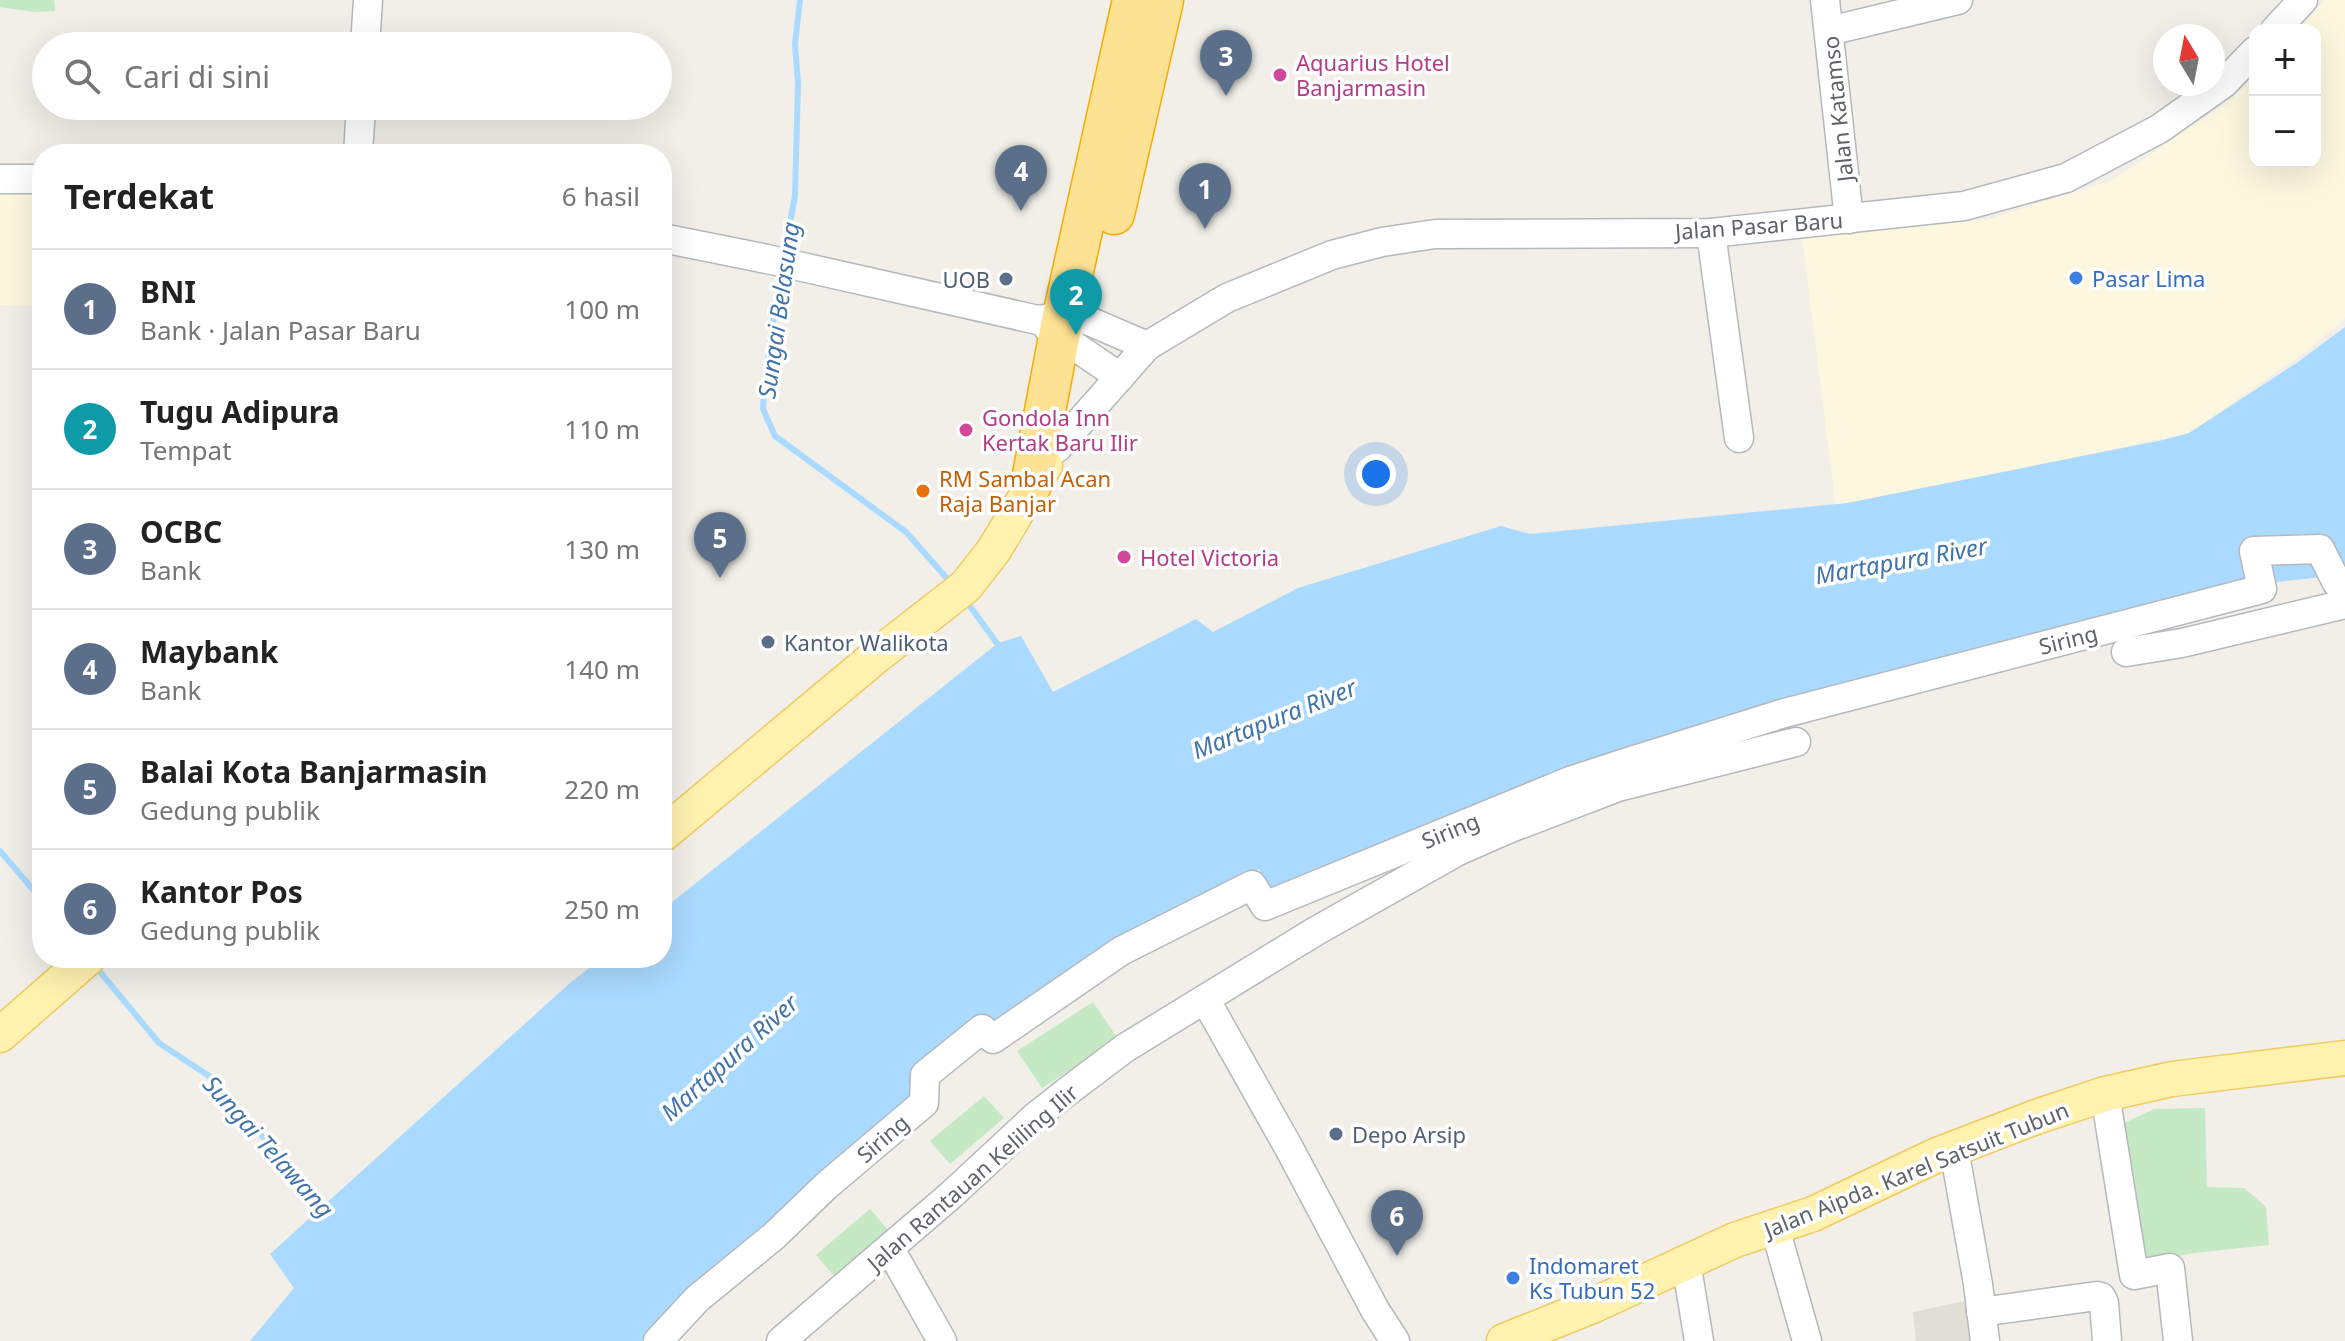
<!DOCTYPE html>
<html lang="id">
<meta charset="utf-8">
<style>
:root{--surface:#fff;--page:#f6f6f6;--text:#222;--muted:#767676;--line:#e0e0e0;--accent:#ea580c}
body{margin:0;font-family:"Noto Sans",sans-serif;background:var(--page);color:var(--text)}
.controls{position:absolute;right:24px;top:24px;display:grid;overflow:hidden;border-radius:16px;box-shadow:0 8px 32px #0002}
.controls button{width:72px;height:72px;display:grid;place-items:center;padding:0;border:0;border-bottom:2px solid var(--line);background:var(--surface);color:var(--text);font:40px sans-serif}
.compass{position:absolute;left:2153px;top:24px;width:72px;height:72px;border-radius:50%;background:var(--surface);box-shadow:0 8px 32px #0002;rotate:350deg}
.you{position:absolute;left:1376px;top:474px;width:28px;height:28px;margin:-20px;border:6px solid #fff;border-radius:50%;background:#1a73e8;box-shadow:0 0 0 12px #1a73e833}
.badge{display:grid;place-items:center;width:52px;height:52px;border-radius:50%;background:var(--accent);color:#fff;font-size:26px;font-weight:700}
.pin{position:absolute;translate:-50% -66px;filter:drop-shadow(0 2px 4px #0008)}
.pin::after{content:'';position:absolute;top:42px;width:28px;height:24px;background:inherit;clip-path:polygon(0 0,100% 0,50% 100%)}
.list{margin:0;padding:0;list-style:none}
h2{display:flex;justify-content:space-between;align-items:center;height:104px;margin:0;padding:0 32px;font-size:34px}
h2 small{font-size:26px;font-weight:400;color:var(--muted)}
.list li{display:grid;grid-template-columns:52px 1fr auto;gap:24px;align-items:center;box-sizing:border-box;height:120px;padding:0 32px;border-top:2px solid var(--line)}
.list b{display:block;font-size:30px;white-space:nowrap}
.list p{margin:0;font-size:26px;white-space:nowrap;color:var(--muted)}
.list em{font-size:26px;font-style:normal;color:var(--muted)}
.icon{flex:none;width:44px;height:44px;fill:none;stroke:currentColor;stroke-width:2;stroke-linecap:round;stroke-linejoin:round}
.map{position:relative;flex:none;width:2345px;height:1341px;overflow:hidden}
.search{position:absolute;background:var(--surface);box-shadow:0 8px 32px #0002;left:32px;top:32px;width:640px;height:88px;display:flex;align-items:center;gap:20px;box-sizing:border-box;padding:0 28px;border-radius:44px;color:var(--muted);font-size:30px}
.panel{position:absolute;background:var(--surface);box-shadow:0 8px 32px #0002;left:32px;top:144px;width:640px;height:824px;border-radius:32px}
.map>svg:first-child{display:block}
.commercial{fill:#fef7e0}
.education{fill:#e1ded6}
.green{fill:#c5e8c5}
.water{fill:#aadaff}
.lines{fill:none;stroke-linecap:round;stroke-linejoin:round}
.stream{stroke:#aadaff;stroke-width:6}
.minor-casing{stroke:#b5b8bc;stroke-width:31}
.major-casing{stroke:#f2c960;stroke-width:37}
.highway-casing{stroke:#f9ab00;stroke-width:43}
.minor{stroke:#fff;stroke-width:28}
.major{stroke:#fff2af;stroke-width:34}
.highway{stroke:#fde293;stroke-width:40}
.hotel-dot{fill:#d1479c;stroke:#fff;stroke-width:3}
.shop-dot{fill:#3f7fe0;stroke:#fff;stroke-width:3}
.service-dot{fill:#5c6f8a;stroke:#fff;stroke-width:3}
.food-dot{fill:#e8710a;stroke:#fff;stroke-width:3}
.labels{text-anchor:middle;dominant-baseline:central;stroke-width:7;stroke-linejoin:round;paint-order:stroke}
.hotel-label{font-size:22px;fill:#b23c85;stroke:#fff;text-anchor:start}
.street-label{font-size:22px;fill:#5f6368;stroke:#fff}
.shop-label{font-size:22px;fill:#366cbe;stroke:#fff;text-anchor:start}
.service-label{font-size:22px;fill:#4e5e75;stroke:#fff;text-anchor:start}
.food-label{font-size:22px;fill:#c56008;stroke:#fff;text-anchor:start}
.water-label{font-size:24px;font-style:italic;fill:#4174aa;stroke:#fff}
</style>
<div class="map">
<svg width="2345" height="1341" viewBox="0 0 2345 1341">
<rect width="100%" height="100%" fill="#f1efe8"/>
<!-- commercial -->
<g class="commercial">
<path d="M 2325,0 L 2345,0 L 2345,319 L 2308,350 L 2189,433 L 1836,508 L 1802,237 L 1986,220 L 2113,180 L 2232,99 L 2255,75 L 2255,162 L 2315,162 L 2315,30 L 2298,30 Z"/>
<path d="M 42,183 L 42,306 L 0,305 L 0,184 Z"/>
</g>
<!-- education -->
<path class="education" d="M 1970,1300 L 1975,1341 L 1916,1341 L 1913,1312 Z"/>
<!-- green -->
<g class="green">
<path d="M 0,0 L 54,0 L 55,11 L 34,12 L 0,7 Z"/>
<path d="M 1093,1002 L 1118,1039 L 1042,1088 L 1017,1051 Z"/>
<path d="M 984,1096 L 1004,1118 L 950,1164 L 930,1141 Z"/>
<path d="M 2205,1108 L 2207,1187 L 2244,1188 L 2266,1207 L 2269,1245 L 2194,1253 L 2138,1264 L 2112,1129 L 2154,1109 Z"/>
<path d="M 870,1209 L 889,1231 L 835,1277 L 816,1255 Z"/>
</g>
<!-- water -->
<path class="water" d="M 2345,327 L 2345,571 L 2322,577 L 2248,585 L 2061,631 L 1273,893 L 1259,869 L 1200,900 L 999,1024 L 647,1341 L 250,1341 L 294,1288 L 270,1254 L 570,983 L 602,958 L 662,958 L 662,910 L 998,643 L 1021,636 L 1053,692 L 1196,619 L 1213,632 L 1298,588 L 1501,526 L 1530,534 L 1847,503 L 2163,440 L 2189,433 L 2298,362 Z"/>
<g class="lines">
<!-- stream -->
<g class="stream">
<path d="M 784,255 L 795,196 L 798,83 L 795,44 L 800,0"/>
<path d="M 781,270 L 765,377 L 763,409 L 775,436 L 906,532 L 951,583"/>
<path d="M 969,605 L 1002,650"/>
<path d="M 0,851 L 42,900"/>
<path d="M 100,972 L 159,1043 L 209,1076 L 328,1211"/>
</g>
<defs>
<g id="minor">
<path d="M 1825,0 L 1849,219"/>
<path d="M 2275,30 L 2303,0"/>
<path d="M 1829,31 L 1958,0"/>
<path d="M 365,46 L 368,0"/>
<path d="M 358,154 L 361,106"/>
<path d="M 0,179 L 42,179"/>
<path d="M 1711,233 L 1739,438"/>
<path d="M 662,238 L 767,259 L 1038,320 L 1063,316 L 1089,321 L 1147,346"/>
<path d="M 1048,328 L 1120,377"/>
<path d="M 1057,448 L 1147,346 L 1227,298 L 1332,255 L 1382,242 L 1435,234 L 1711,233 L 1964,206 L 2066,178 L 2159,129 L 2224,83 L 2255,51"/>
<path d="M 2126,652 L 2182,643 L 2345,604"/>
<path d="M 1205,999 L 1289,1148 L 1375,1310 L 1395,1341"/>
<path d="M 2105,1094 L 2134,1275 L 2170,1268 L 2178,1341"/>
<path d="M 1954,1149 L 1978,1284 L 1985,1341"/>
<path d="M 1775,1228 L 1807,1341"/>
<path d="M 890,1249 L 942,1341"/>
<path d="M 1686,1262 L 1699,1341"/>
<path d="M 1981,1312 L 2097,1296 L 2101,1297 L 2104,1303 L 2107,1341"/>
<path d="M 658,1341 L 697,1299 L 774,1236 L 826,1186 L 924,1103 L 925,1075 L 982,1029 L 993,1039 L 1121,951 L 1252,885 L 1265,906 L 1570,781 L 1628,762 L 1781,714 L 2262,589 L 2254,551 L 2320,549 L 2337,583 L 2345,581"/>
<path d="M 781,1341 L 951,1195 L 1035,1117 L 1068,1091 L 1125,1048 L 1316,931 L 1458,851 L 1508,829 L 1618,787 L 1796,742"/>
</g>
<g id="major">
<path d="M 662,835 L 875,657 L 966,586 L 994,550 L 1045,465"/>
<path d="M 0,1035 L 88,958"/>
<path d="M 1504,1341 L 1592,1306 L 1735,1240 L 1813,1214 L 1937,1155 L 2036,1117 L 2105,1094 L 2172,1079 L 2345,1058"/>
</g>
<g id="highway">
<path d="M 1114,214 L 1163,0"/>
<path d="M 1031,485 L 1063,316 L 1133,0"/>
</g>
</defs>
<!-- minor casing -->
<use href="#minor" class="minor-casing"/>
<!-- major casing -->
<use href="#major" class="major-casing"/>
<!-- highway casing -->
<use href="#highway" class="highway-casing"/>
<!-- minor -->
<use href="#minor" class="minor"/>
<!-- major -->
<use href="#major" class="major"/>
<!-- highway -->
<use href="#highway" class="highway"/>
</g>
<!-- markers -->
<g class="hotel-dot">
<circle cx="1280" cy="75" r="8"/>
<circle cx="966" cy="430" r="8"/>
<circle cx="1124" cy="557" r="8"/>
</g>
<g class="shop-dot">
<circle cx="2076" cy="278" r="8"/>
<circle cx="1513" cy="1278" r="8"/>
</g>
<g class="service-dot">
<circle cx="1006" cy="279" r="8"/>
<circle cx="768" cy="642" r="8"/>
<circle cx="1336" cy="1134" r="8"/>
</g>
<circle class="food-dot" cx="923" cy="491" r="8"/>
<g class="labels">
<!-- hotel labels -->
<g class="hotel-label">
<text x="1296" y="62">Aquarius Hotel<tspan x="1296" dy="25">Banjarmasin</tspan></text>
<text x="982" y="417">Gondola Inn<tspan x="982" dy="25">Kertak Baru Ilir</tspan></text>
<text x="1140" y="557">Hotel Victoria</text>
</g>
<!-- street labels -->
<g class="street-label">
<text transform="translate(1837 109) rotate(-96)">Jalan Katamso</text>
<text transform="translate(1759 225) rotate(-4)">Jalan Pasar Baru</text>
<text transform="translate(2068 639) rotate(-14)">Siring</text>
<text transform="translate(1450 830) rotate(-22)">Siring</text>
<text transform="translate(882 1138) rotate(-41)">Siring</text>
<text transform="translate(1916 1169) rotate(-22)">Jalan Aipda. Karel Satsuit Tubun</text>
<text transform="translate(972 1177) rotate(-41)">Jalan Rantauan Keliling Ilir</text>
</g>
<!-- shop labels -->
<g class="shop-label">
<text x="2092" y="278">Pasar Lima</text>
<text x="1529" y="1265">Indomaret<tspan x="1529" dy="25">Ks Tubun 52</tspan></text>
</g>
<!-- service labels -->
<g class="service-label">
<text x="990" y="279" text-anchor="end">UOB</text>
<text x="784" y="642">Kantor Walikota</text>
<text x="1352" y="1134">Depo Arsip</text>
</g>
<!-- food labels -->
<g class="food-label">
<text x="939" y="478">RM Sambal Acan<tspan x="939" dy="25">Raja Banjar</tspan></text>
</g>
<!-- water labels -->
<g class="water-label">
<text transform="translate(778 310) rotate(-82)">Sungai Belasung</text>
<text transform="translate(1901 560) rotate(-10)">Martapura River</text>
<text transform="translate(1274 718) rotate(-22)">Martapura River</text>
<text transform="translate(729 1057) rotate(-42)">Martapura River</text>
<text transform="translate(269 1146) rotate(48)">Sungai Telawang</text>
</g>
</g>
</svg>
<div class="controls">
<button>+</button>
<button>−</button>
</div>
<svg class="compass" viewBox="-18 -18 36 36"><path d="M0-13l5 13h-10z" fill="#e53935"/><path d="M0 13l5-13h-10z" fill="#767676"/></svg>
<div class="you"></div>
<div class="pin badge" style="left:1205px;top:229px;background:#5c6f8a">1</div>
<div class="pin badge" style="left:1076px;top:335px;background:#0f9aa8">2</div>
<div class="pin badge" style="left:1226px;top:96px;background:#5c6f8a">3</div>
<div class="pin badge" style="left:1021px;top:211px;background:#5c6f8a">4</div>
<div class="pin badge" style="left:720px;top:578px;background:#5c6f8a">5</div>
<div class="pin badge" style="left:1397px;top:1256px;background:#5c6f8a">6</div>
<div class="search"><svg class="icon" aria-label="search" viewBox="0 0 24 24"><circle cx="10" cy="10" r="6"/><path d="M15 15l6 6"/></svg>Cari di sini</div>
<section class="panel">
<h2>Terdekat<small>6 hasil</small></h2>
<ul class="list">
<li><span class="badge" style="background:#5c6f8a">1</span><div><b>BNI</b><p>Bank · Jalan Pasar Baru</p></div><em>100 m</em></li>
<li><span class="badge" style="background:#0f9aa8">2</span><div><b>Tugu Adipura</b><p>Tempat</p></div><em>110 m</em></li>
<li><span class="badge" style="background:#5c6f8a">3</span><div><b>OCBC</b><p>Bank</p></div><em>130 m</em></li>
<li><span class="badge" style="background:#5c6f8a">4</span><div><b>Maybank</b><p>Bank</p></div><em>140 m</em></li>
<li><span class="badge" style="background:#5c6f8a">5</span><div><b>Balai Kota Banjarmasin</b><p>Gedung publik</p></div><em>220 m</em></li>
<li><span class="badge" style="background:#5c6f8a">6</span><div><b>Kantor Pos</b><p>Gedung publik</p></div><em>250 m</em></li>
</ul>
</section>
</div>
